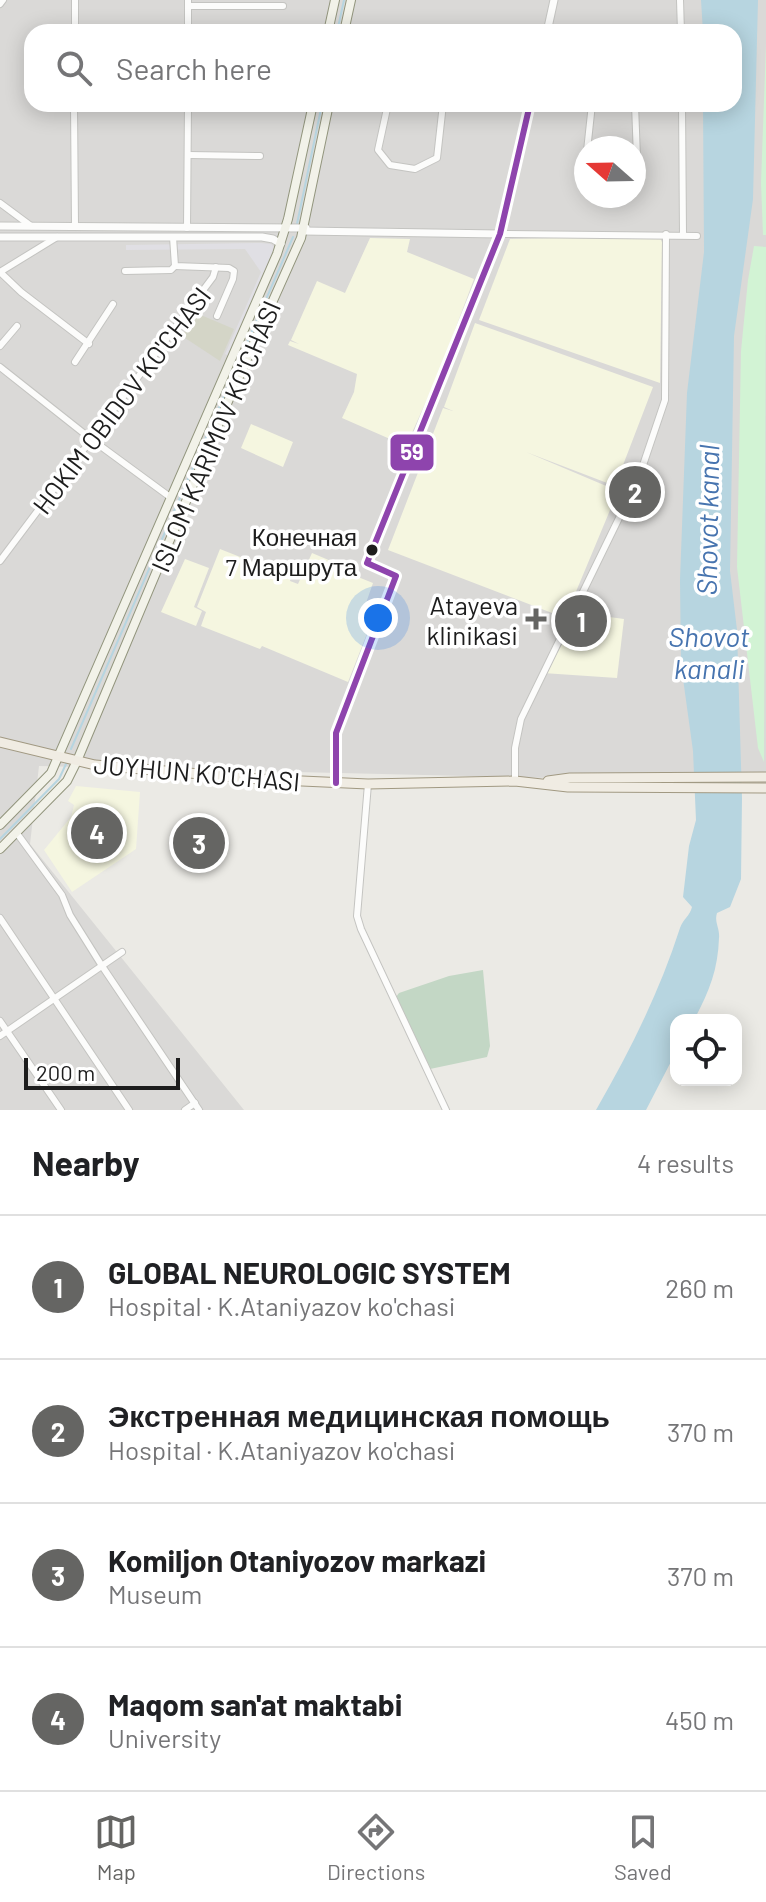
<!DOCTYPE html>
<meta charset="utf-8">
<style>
:root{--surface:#fff;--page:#f2f2f2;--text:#202124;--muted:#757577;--line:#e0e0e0;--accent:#656563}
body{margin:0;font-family:Barlow,sans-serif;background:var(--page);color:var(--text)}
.controls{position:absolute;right:24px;bottom:24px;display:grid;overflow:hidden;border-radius:16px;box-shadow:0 4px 20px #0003}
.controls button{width:72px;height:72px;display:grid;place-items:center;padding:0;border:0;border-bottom:2px solid var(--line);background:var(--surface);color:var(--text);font:40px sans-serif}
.compass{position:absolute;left:574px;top:136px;width:72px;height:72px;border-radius:50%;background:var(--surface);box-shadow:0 4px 20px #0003;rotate:290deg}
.scale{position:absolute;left:24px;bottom:20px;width:156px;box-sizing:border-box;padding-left:8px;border:4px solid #1d1d1d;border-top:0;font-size:22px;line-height:28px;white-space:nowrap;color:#1d1d1d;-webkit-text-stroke:6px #fff;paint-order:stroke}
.you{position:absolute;left:378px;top:618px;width:28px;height:28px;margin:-20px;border:6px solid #fff;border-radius:50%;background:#1a73e8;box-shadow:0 0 0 12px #1a73e833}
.badge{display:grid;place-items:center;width:52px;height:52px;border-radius:50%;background:var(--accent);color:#fff;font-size:26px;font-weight:700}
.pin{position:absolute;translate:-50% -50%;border:4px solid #fff;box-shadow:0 2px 8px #0006}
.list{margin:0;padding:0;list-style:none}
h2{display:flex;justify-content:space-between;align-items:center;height:104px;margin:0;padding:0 32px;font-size:34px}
h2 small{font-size:26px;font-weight:400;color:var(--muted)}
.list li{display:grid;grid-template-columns:52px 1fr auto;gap:24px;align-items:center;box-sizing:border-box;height:144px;padding:0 32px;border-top:2px solid var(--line)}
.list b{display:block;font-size:30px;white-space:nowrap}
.list p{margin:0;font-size:26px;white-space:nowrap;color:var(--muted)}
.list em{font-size:26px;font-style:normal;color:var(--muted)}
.icon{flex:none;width:44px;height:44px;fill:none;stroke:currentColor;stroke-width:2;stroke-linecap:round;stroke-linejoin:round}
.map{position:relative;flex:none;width:766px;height:1110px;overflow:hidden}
.search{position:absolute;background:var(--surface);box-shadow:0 4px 20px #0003;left:24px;right:24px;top:24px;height:88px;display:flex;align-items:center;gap:20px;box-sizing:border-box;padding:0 28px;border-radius:24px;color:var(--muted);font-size:30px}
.sheet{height:680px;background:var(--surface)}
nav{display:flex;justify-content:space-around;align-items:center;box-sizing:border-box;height:112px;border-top:2px solid var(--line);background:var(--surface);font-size:22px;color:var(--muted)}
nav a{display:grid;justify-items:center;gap:4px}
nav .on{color:var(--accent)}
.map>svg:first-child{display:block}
.residential{fill:#dad9d7;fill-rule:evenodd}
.education{fill:#f5f6e0}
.construction{fill:#d4d5c7}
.cemetery{fill:#c3d7c5}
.park{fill:#d2f3d4}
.plaza{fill:#e0dfe4}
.water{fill:#b7d5e0}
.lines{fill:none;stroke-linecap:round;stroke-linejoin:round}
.stream{stroke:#b7d5e0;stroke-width:2}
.minor-casing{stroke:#c4c4c1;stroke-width:8}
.tertiary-casing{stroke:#c4c4c1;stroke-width:9}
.secondary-casing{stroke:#92957d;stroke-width:10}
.primary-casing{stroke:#a19982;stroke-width:11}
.minor{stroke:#fcfcfb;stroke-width:6}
.tertiary{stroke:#fcfcfb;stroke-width:7}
.secondary{stroke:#f2f2e9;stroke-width:8}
.primary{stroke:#f0ece3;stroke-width:9}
.bus-1-casing{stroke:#fff;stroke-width:12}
.bus-1{stroke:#8e44ad;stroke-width:6}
.bus-dot{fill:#1d1d1d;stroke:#fff;stroke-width:3}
.poi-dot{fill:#656563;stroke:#fff;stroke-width:3}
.labels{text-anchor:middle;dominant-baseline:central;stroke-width:7;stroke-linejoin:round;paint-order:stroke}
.bus-label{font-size:24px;fill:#1d1d1d;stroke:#fff;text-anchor:end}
.street-label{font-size:26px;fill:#1d1d1d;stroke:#fff}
.poi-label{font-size:26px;fill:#1d1d1d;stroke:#fff;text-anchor:end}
.water-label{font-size:28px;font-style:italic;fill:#4774af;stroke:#fff}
.line-badge{stroke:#fff;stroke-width:3}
.badge-label{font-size:22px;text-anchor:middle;font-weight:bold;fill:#fff}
</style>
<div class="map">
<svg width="766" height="1110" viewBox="0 0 766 1110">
<rect width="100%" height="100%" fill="#ebeae5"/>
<!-- residential -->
<path class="residential" d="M 0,0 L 766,0 L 766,783 L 39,766 L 30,844 L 244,1110 L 0,1110 ZM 32,32 L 734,32 L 734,104 L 32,104 ZM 586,148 L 634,148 L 634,196 L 586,196 Z"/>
<!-- education -->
<g class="education">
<path d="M 659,236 L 662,242 L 660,383 L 479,320 L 510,239 Z"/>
<path d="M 370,238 L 410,239 L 407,252 L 474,279 L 438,375 L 406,446 L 342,418 L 354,392 L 357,374 L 288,345 L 290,341 L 299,344 L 291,340 L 317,281 L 345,293 Z"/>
<path d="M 475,323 L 653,387 L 615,486 L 526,452 L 618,491 L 565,618 L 388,550 L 443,408 L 453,411 L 444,407 Z"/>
<path d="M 251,424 L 293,442 L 283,467 L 241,448 Z"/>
<path d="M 220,549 L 291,577 L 290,581 L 298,584 L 312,553 L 350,569 L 348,573 L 373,583 L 366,603 L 377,608 L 348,682 L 262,646 L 260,649 L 201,626 L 206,612 L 197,607 Z"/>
<path d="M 185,559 L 209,568 L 194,607 L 202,611 L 196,626 L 161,612 Z"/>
<path d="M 573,612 L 624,619 L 617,678 L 543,673 Z"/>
<path d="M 76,786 L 140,792 L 136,849 L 72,892 L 44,850 L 71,817 L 74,805 L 68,801 Z"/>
</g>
<!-- construction -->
<path class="construction" d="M 196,313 L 234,329 L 220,361 L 182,336 Z"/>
<!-- cemetery -->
<path class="cemetery" d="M 483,970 L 490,1046 L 487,1057 L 430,1069 L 396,997 L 399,993 L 449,976 Z"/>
<!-- park -->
<g class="park">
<path d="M 766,44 L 766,235 L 763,235 L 761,183 Z"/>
<path d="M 754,246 L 766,247 L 764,762 L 758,748 L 737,567 L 741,351 L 748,280 Z"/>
</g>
<!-- plaza -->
<path class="plaza" d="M 261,243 L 271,244 L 276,249 L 229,356 L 225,354 L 261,272 L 245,249 L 126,250 L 126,245 Z"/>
<!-- water -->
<path class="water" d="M 701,0 L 758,0 L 753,199 L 734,336 L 730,571 L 737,630 L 742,798 L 741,879 L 730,907 L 717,913 C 714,922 720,928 719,938 C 718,970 709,992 694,1020 L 676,1020 L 676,1052 L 646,1110 L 596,1110 C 630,1051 659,993 680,928 C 683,919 690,916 692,907 L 683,897 L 689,846 L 696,820 L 693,751 L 681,664 L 680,580 L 687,393 L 704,252 L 703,104 L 734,104 L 734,32 L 703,32 Z"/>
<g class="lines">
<!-- stream -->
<g class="stream">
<path d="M 337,32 L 344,0"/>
<path d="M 297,224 L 322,104"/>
<path d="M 71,749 L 293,237"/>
<path d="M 0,839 L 59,779 L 66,764"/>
</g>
<defs>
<g id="minor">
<path d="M 188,0 L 188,32"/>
<path d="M 680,0 L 681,32"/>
<path d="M 0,4 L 3,0"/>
<path d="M 188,6 L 283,6"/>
<path d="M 75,32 L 75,0"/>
<path d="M 74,104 L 75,226"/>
<path d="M 388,104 L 378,150 L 390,165 L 415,169 L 437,158 L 443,104"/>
<path d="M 682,104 L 683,235"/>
<path d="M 188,105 L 268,104"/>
<path d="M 188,155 L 260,156"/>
<path d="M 586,160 L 592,104"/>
<path d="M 634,161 L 637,158 L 635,104"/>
<path d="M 0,203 L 31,226"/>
<path d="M 187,228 L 188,104"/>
<path d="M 173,237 L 175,266 L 229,268 L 234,271 L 233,279 L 217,316"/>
<path d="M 125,271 L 171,270 L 175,266"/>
<path d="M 0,272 L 21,292 L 89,344"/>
<path d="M 0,272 L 57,237"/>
<path d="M 0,346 L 17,326"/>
<path d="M 75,362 L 113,304"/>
<path d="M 0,367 L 91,439 L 170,497"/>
<path d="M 0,561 L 213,277 L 216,267"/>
<path d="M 515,781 L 515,748 L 521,719 L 639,477 L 665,400 L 666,234"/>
<path d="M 336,783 L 336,733 L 396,576 L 367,563 L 500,234 L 697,236"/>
<path d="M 368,784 L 357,916 L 361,929 L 446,1110"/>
<path d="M 16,832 L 62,895 L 70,915 L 102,966 L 199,1110"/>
<path d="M 0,918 L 129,1110"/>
<path d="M 0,1021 L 61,1110"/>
<path d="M 0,1036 L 122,952"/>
<path d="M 185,1110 L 195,1103"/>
</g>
<g id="tertiary">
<path d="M 547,32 L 554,0"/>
<path d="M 0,226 L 306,228"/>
<path d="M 303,231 L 500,234 L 530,104"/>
<path d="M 0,237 L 262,237 L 273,239 L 281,244"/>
</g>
<g id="secondary">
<path d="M 328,32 L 335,0"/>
<path d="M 344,32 L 351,0"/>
<path d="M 0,825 L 51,773 L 277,254 L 288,219 L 313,104"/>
<path d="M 0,849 L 67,781 L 77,761 L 229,399 L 301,238 L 329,104"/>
</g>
<g id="primary">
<path d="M 0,742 L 95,765 L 258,779 L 368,784 L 515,781 L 568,787 L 766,788"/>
<path d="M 548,781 L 570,778 L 766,777"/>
</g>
</defs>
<!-- minor casing -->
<use href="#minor" class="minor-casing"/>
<!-- tertiary casing -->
<use href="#tertiary" class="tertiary-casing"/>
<!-- secondary casing -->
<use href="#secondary" class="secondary-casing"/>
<!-- primary casing -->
<use href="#primary" class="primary-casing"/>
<!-- minor -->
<use href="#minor" class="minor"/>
<!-- tertiary -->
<use href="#tertiary" class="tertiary"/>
<!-- secondary -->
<use href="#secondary" class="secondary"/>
<!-- primary -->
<use href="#primary" class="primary"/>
<defs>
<path id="bus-1" d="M 336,783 L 336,733 L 396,576 L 367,563 L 500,234 L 530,104"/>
</defs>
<!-- bus-1 casing -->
<use href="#bus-1" class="bus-1-casing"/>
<!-- bus-1 -->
<use href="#bus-1" class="bus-1"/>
</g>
<!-- markers -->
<circle class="bus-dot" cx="372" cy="550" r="7"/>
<path class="poi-dot" d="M532 607h8v8h8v8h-8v8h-8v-8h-8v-8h8z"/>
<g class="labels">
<!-- bus labels -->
<g class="bus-label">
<text x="357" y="536">Конечная<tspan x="357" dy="30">7 Маршрута</tspan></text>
</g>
<!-- street labels -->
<g class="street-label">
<text transform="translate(121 400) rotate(-53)">HOKIM OBIDOV KO'CHASI</text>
<text transform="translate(215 436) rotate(-67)">ISLOM KARIMOV KO'CHASI</text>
<text transform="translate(197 772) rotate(5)">JOYHUN KO'CHASI</text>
</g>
<!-- poi labels -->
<g class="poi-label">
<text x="518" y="604">Atayeva<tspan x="518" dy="30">klinikasi</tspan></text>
</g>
<!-- water labels -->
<g class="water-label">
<text transform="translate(707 520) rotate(-89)">Shovot kanal</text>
<text x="709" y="636">Shovot<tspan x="709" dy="32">kanali</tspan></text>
</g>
</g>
<rect class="line-badge" x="389" y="433" width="46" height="39" rx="8" fill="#8e44ad"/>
<g class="badge-label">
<text x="412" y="460">59</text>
</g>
</svg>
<div class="controls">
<button><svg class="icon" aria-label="locate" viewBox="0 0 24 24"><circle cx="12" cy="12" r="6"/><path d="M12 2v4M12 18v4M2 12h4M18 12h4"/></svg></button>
</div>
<svg class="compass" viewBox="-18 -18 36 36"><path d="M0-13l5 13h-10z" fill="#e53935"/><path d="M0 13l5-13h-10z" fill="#757577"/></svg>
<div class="scale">200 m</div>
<div class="you"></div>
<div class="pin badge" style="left:581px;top:621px">1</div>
<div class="pin badge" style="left:635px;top:492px">2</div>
<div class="pin badge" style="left:199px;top:843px">3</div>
<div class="pin badge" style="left:97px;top:833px">4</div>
<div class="search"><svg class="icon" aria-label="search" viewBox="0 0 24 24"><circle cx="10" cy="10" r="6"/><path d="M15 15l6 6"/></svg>Search here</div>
</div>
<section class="sheet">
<h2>Nearby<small>4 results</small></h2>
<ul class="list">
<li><span class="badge">1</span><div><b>GLOBAL NEUROLOGIC SYSTEM</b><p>Hospital · K.Ataniyazov ko'chasi</p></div><em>260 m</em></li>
<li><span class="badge">2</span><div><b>Экстренная медицинская помощь</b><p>Hospital · K.Ataniyazov ko'chasi</p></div><em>370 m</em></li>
<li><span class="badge">3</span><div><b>Komiljon Otaniyozov markazi</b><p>Museum</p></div><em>370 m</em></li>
<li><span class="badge">4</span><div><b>Maqom san'at maktabi</b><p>University</p></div><em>450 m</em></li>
</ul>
</section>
<nav>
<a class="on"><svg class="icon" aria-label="map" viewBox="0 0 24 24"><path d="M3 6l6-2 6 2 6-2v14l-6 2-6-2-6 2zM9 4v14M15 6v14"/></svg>Map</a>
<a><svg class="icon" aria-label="directions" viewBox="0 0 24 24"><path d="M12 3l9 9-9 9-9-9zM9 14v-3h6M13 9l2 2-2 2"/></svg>Directions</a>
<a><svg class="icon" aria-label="saved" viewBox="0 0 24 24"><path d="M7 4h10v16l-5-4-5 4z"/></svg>Saved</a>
</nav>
